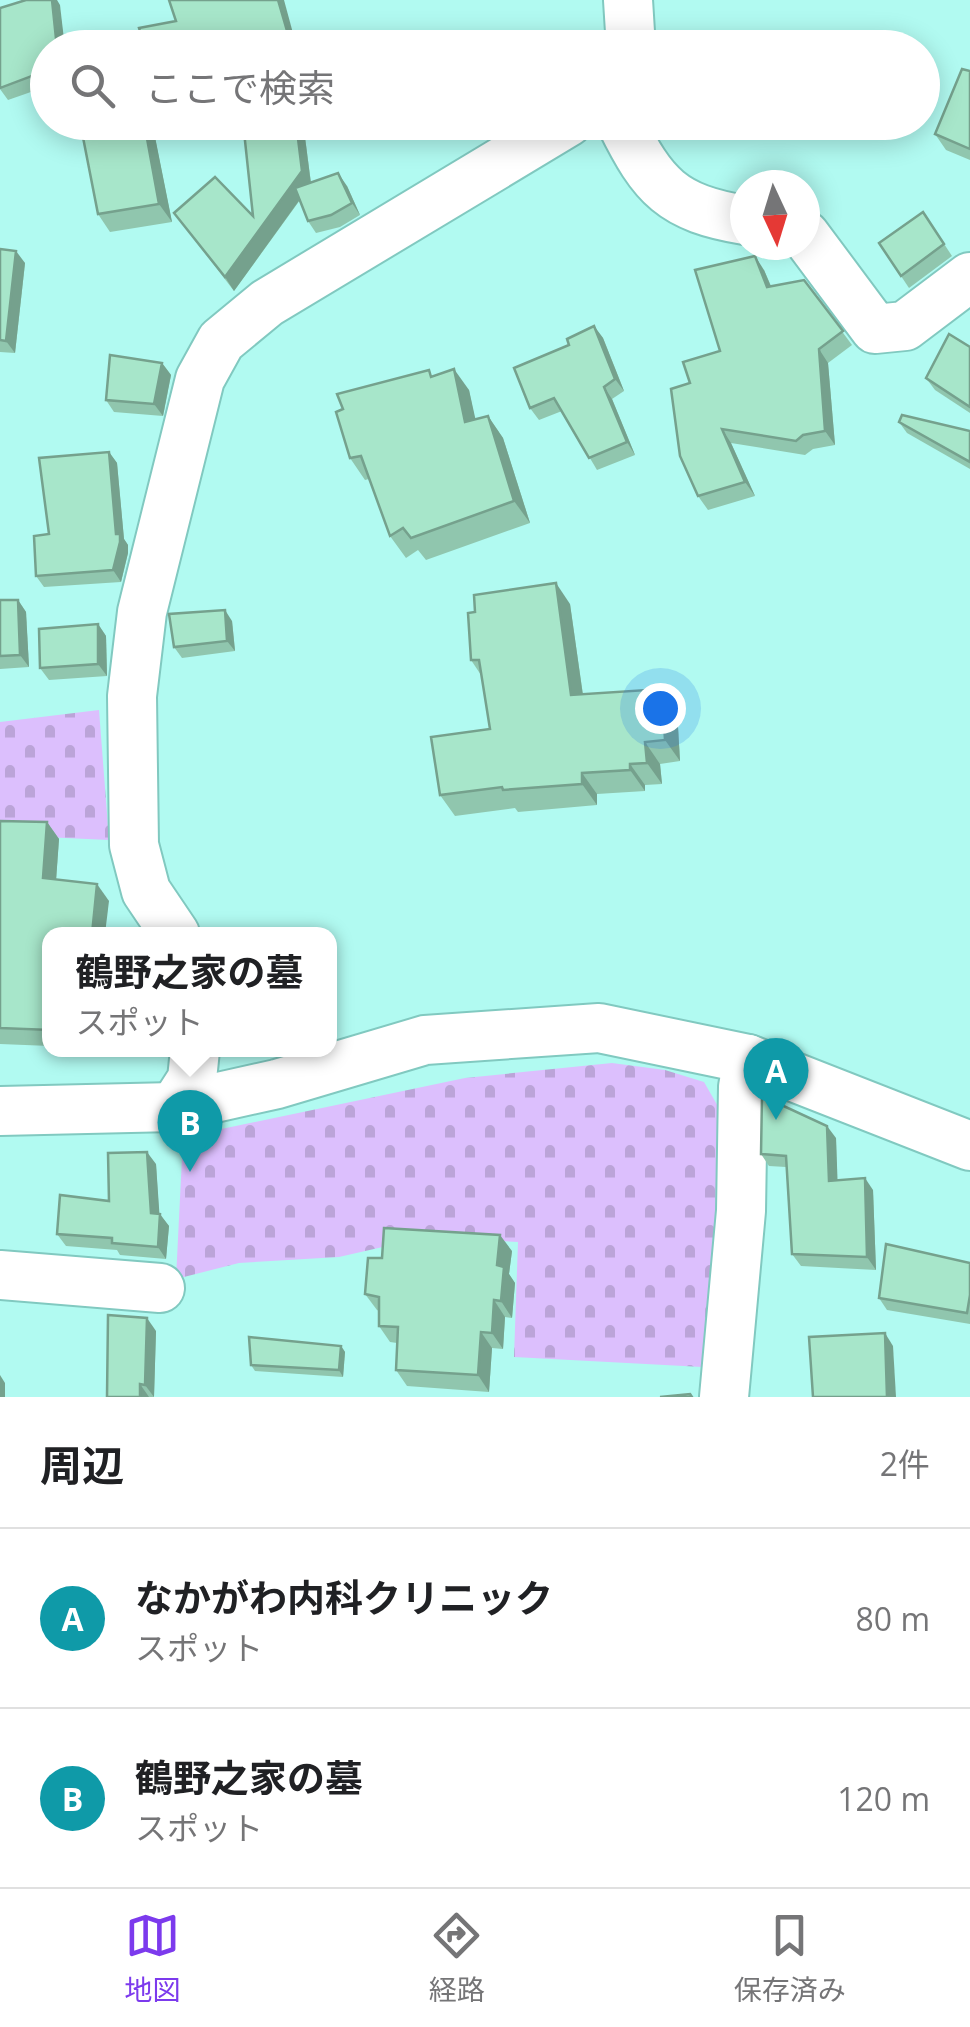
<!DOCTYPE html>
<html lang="ja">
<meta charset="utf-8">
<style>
:root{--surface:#fff;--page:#f2f2f2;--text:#202124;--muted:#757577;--line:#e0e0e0;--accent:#7c3aed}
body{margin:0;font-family:"Open Sans","Noto Sans JP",sans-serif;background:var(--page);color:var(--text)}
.compass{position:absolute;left:730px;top:170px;width:90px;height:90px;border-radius:50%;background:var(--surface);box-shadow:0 5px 25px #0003;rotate:176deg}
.you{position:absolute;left:660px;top:708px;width:35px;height:35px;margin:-25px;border:8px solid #fff;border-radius:50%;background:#1a73e8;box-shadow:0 0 0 15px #1a73e833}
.badge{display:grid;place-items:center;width:65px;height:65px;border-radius:50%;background:var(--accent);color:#fff;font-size:32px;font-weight:700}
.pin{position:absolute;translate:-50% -82px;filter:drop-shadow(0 2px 5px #0008)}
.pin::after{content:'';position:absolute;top:52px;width:35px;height:30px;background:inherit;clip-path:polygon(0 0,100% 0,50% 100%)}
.popup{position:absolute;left:42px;top:927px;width:295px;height:130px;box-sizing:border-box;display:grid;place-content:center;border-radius:20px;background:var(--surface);filter:drop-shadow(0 2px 8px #0005);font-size:32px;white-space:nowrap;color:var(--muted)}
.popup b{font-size:38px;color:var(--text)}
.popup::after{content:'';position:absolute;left:50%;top:100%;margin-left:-20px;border:20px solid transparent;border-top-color:var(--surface)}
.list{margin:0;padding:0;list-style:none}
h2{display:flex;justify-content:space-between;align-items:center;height:130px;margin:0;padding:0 40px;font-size:42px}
h2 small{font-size:32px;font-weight:400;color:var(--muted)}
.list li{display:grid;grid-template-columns:65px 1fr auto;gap:30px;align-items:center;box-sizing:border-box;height:180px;padding:0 40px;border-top:2px solid var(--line)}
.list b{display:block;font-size:38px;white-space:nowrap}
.list p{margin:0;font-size:32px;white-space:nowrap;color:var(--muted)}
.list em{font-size:32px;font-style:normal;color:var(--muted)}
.icon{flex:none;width:55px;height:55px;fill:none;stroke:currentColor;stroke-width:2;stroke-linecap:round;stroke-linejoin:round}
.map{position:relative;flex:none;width:970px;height:1397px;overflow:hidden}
.search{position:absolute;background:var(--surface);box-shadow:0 5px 25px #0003;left:30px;right:30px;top:30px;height:110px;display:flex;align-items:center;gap:25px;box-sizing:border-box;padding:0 35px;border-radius:55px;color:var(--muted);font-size:38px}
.sheet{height:490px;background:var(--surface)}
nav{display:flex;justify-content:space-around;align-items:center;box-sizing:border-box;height:140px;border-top:2px solid var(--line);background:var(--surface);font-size:28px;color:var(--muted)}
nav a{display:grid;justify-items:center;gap:5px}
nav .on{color:var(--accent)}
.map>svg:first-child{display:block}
.cemetery{fill:url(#cemetery-stones)}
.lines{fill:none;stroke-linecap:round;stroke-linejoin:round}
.minor-casing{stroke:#81c9c0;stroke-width:52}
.minor{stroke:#fff;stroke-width:48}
.wall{fill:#90c6ae}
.shaded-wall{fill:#75a18d}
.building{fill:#a7e6ca;stroke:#75a18d;stroke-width:2.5}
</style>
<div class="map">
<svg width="970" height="1397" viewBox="0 0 970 1397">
<defs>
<pattern id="cemetery-stones" width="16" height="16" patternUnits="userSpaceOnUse" patternTransform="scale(2.5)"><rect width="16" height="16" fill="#dcbffd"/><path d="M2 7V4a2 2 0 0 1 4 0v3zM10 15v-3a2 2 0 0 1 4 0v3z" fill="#bba4d8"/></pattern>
</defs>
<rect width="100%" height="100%" fill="#b1faf1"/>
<!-- cemetery -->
<g class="cemetery">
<path d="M 99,710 L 109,840 L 0,835 L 0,722 Z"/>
<path d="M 612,1063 L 665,1070 L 704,1082 L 727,1122 L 721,1368 L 514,1357 L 518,1242 L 393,1236 L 387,1246 L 339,1257 L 239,1263 L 176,1279 L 183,1137 L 465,1078 Z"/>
</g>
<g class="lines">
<defs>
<g id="minor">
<path d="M 628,0 L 631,48"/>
<path d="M 621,122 C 653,187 672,208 745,220"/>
<path d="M 805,235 L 875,329 L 905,326 L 970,277"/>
<path d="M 175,934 L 146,891 L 134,845 L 132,696 L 142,612 L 200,379 L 221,341 L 267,303 L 568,122"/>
<path d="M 174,1107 L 192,1079 L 195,1050"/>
<path d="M 0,1111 L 174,1107 L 277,1084 L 425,1040 L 599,1028 L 748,1059 L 970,1146"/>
<path d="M 0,1275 L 160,1288"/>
<path d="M 724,1397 L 741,1211 L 743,1087 L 748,1059"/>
</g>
</defs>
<!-- minor casing -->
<use href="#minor" class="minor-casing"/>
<!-- minor -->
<use href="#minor" class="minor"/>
</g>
<!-- wall -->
<g class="wall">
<path d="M 60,5 L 48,48 L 48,86 L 8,100 L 0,89 L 0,8 Z"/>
<path d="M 970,71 L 970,160 L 946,150 L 935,134 Z"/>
<path d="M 152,122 L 172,222 L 110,232 L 98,214 Z"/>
<path d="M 243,122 L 303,122 L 311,183 L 347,186 L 360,215 L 340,227 L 316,233 L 308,221 L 300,200 L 234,291 L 174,213 L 253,216 Z"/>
<path d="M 923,212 L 952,256 L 909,288 L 879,243 Z"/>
<path d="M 0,249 L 25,263 L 15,353 L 0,352 Z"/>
<path d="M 764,270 L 771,286 L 804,280 L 852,345 L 828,363 L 835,445 L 813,449 L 805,455 L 731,443 L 755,496 L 708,510 L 698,496 L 720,351 Z"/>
<path d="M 594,326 L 603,338 L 624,391 L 612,399 L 635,455 L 597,470 L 562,411 L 539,420 L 530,408 L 569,345 Z"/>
<path d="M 970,347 L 970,413 L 935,390 L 926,378 Z"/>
<path d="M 162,363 L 171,375 L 163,416 L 114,412 L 106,400 Z"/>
<path d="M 433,376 L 469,390 L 475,420 L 488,416 L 503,438 L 530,523 L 426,560 L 418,550 L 406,558 L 390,536 L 369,479 L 365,480 L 350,458 Z"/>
<path d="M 899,422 L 970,431 L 970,469 L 907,433 Z"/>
<path d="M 109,452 L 117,463 L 124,539 L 128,545 L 128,553 L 121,582 L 44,587 L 36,576 L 49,534 Z"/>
<path d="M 0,600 L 18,600 L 26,612 L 29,667 L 0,669 Z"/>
<path d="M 570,604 L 583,695 L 662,689 L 677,710 L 680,761 L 660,764 L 662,784 L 645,785 L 645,791 L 597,794 L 597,805 L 518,812 L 515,808 L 455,816 L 440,795 L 490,729 L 481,675 L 471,660 Z"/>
<path d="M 232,621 L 235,651 L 182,658 L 174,647 Z"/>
<path d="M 98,624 L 106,636 L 107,676 L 49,680 L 40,668 Z"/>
<path d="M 0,821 L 47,822 L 59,839 L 56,880 L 109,901 L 50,934 L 50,1046 L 0,1044 Z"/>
<path d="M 836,1138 L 837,1180 L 873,1190 L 876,1270 L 801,1266 L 792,1254 L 786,1167 L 769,1166 L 761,1154 Z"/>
<path d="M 156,1164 L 159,1214 L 169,1226 L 166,1259 L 120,1255 L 117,1250 L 66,1246 L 57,1234 L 109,1201 Z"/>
<path d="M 512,1251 L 509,1274 L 515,1283 L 512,1318 L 505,1317 L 503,1349 L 492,1348 L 489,1392 L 407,1386 L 396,1370 L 397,1343 L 390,1342 L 379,1326 L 379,1311 L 377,1310 L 365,1294 L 382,1258 Z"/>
<path d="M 970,1263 L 970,1324 L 887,1310 L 879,1298 Z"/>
<path d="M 156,1331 L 154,1397 L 107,1397 Z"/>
<path d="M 341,1346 L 345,1352 L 343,1377 L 255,1371 L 251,1365 Z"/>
</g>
<!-- shaded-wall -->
<g class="shaded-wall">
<path d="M 52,0 L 57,0 L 60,5 L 65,48 L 57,48 Z"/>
<path d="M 278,0 L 284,0 L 297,48 L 292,48 Z"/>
<path d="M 144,122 L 152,122 L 172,222 L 159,204 Z"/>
<path d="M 296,122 L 303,122 L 311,184 L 234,291 L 225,277 Z"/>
<path d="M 338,173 L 347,186 L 360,215 L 352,203 Z"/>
<path d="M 16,251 L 25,263 L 15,353 L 6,341 Z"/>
<path d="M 755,256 L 764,270 L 777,301 L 767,287 Z"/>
<path d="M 594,326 L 603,338 L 624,391 L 615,379 Z"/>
<path d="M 819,349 L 828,363 L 835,445 L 825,431 Z"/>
<path d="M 162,363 L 171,375 L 163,416 L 154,404 Z"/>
<path d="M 454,369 L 469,390 L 481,444 L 465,422 Z"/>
<path d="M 604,387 L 612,399 L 635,455 L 627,442 Z"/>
<path d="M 488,416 L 503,438 L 530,523 L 514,501 Z"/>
<path d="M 722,429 L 731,443 L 755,496 L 745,482 Z"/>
<path d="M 109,452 L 117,463 L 124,539 L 128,545 L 128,553 L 121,582 L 113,570 L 116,534 Z"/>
<path d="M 556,583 L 570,604 L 586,717 L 571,695 Z"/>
<path d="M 18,600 L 26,612 L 29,667 L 20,655 Z"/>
<path d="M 225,610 L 232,621 L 235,651 L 227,641 Z"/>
<path d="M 98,624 L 106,636 L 107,676 L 98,664 Z"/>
<path d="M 662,689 L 677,710 L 680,761 L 665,740 Z"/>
<path d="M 645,742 L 660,764 L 662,784 L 647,763 Z"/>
<path d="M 630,764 L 645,785 L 645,791 L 630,770 Z"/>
<path d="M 582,773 L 597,794 L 597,805 L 582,784 Z"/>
<path d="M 47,822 L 59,839 L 55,895 L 43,878 Z"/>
<path d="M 97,884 L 109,901 L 105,934 L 92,934 Z"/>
<path d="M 827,1126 L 836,1138 L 838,1193 L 829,1181 Z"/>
<path d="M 147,1152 L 156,1164 L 160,1222 L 160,1214 L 169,1226 L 166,1259 L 158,1247 L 151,1213 Z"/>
<path d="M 865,1178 L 873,1190 L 876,1270 L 867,1257 Z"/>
<path d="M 500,1235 L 512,1251 L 509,1274 L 515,1283 L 512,1318 L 501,1301 L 497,1265 Z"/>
<path d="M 494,1300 L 505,1317 L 503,1349 L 492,1333 Z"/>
<path d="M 147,1318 L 156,1331 L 154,1397 L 145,1385 Z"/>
<path d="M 481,1332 L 492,1348 L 489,1392 L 478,1375 Z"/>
<path d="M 885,1333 L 893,1346 L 896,1397 L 887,1397 Z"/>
<path d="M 341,1346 L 345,1352 L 343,1377 L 339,1370 Z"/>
<path d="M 0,1375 L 5,1383 L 5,1397 L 0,1397 Z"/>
<path d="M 140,1384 L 149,1397 L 140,1397 Z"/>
</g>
<!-- building -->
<g class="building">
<path d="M 26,0 L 52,0 L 57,48 L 48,48 L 48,70 L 0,88 L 0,8 Z"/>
<path d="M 169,0 L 278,0 L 292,48 L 145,48 L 139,28 L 176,21 Z"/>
<path d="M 962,69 L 970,71 L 970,149 L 935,134 Z"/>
<path d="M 80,122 L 144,122 L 159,204 L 98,214 Z"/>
<path d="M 243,122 L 296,122 L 302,171 L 225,277 L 174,213 L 215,177 L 253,216 Z"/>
<path d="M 338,173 L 352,203 L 331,215 L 308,221 L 295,188 Z"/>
<path d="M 923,212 L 944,244 L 901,276 L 879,243 Z"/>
<path d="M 0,249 L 16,251 L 6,341 L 0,340 Z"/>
<path d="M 755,256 L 767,287 L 804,280 L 843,331 L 819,349 L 825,431 L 803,435 L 796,441 L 722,429 L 745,482 L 698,496 L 680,456 L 671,389 L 690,383 L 683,362 L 720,351 L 695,270 Z"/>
<path d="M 594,326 L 615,379 L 604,387 L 627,442 L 589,458 L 554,398 L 530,408 L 514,368 L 569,345 L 567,339 Z"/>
<path d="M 949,334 L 970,347 L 970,407 L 926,378 Z"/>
<path d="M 110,355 L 162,363 L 154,404 L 106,400 Z"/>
<path d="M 454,369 L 465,422 L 488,416 L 514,501 L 411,538 L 403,528 L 390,536 L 361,456 L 350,458 L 336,412 L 343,409 L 337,394 L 429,370 L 431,377 Z"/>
<path d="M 902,415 L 970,431 L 970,462 L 899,422 Z"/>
<path d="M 109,452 L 116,534 L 120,534 L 120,542 L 113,570 L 36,576 L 34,536 L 49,534 L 39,458 Z"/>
<path d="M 556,583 L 571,695 L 662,689 L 665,740 L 645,742 L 647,763 L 630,764 L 630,770 L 582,773 L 582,784 L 503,790 L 502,787 L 440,795 L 431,737 L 490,729 L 479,660 L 471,660 L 468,613 L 475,612 L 474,595 Z"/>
<path d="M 0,600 L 18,600 L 20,655 L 0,656 Z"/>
<path d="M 225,610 L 227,641 L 174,647 L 169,614 Z"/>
<path d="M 98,624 L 98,664 L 40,668 L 39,629 Z"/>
<path d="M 0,821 L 47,822 L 43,878 L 97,884 L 92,934 L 50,934 L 50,1030 L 0,1028 Z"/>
<path d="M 762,1096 L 827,1126 L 829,1181 L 865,1178 L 867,1257 L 792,1254 L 786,1156 L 761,1154 Z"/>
<path d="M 147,1152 L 151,1213 L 160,1214 L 158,1247 L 112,1243 L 112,1238 L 57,1234 L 60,1195 L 109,1201 L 108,1153 Z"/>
<path d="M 384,1228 L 500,1235 L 497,1265 L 504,1267 L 501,1301 L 494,1300 L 492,1333 L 481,1332 L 478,1375 L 396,1370 L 398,1327 L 379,1326 L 379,1297 L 365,1294 L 368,1258 L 382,1258 Z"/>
<path d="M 886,1244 L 970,1263 L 970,1295 L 967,1313 L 879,1298 Z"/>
<path d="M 108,1315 L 147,1318 L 145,1385 L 140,1384 L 140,1397 L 107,1397 Z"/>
<path d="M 885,1333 L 887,1397 L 813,1397 L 809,1337 Z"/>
<path d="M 249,1337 L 341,1346 L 339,1370 L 251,1365 Z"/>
<path d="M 690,1394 L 692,1397 L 660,1397 Z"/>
</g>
</svg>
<svg class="compass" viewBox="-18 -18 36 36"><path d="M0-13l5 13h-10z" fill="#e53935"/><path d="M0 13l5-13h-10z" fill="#757577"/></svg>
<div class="you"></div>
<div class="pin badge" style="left:776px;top:1120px;background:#0f9aa8">A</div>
<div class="pin badge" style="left:190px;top:1172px;background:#0f9aa8">B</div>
<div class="popup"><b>鶴野之家の墓</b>スポット</div>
<div class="search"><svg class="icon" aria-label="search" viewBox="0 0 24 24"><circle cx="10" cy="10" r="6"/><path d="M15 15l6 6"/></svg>ここで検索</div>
</div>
<section class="sheet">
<h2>周辺<small>2件</small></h2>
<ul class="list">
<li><span class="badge" style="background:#0f9aa8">A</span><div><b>なかがわ内科クリニック</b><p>スポット</p></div><em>80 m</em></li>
<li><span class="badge" style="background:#0f9aa8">B</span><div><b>鶴野之家の墓</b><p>スポット</p></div><em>120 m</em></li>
</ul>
</section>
<nav>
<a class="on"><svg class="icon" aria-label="map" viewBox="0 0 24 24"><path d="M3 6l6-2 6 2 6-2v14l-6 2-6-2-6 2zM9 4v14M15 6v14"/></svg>地図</a>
<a><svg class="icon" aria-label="directions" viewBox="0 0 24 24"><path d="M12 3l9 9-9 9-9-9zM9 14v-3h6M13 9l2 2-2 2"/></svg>経路</a>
<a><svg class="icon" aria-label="saved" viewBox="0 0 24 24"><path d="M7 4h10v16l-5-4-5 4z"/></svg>保存済み</a>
</nav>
